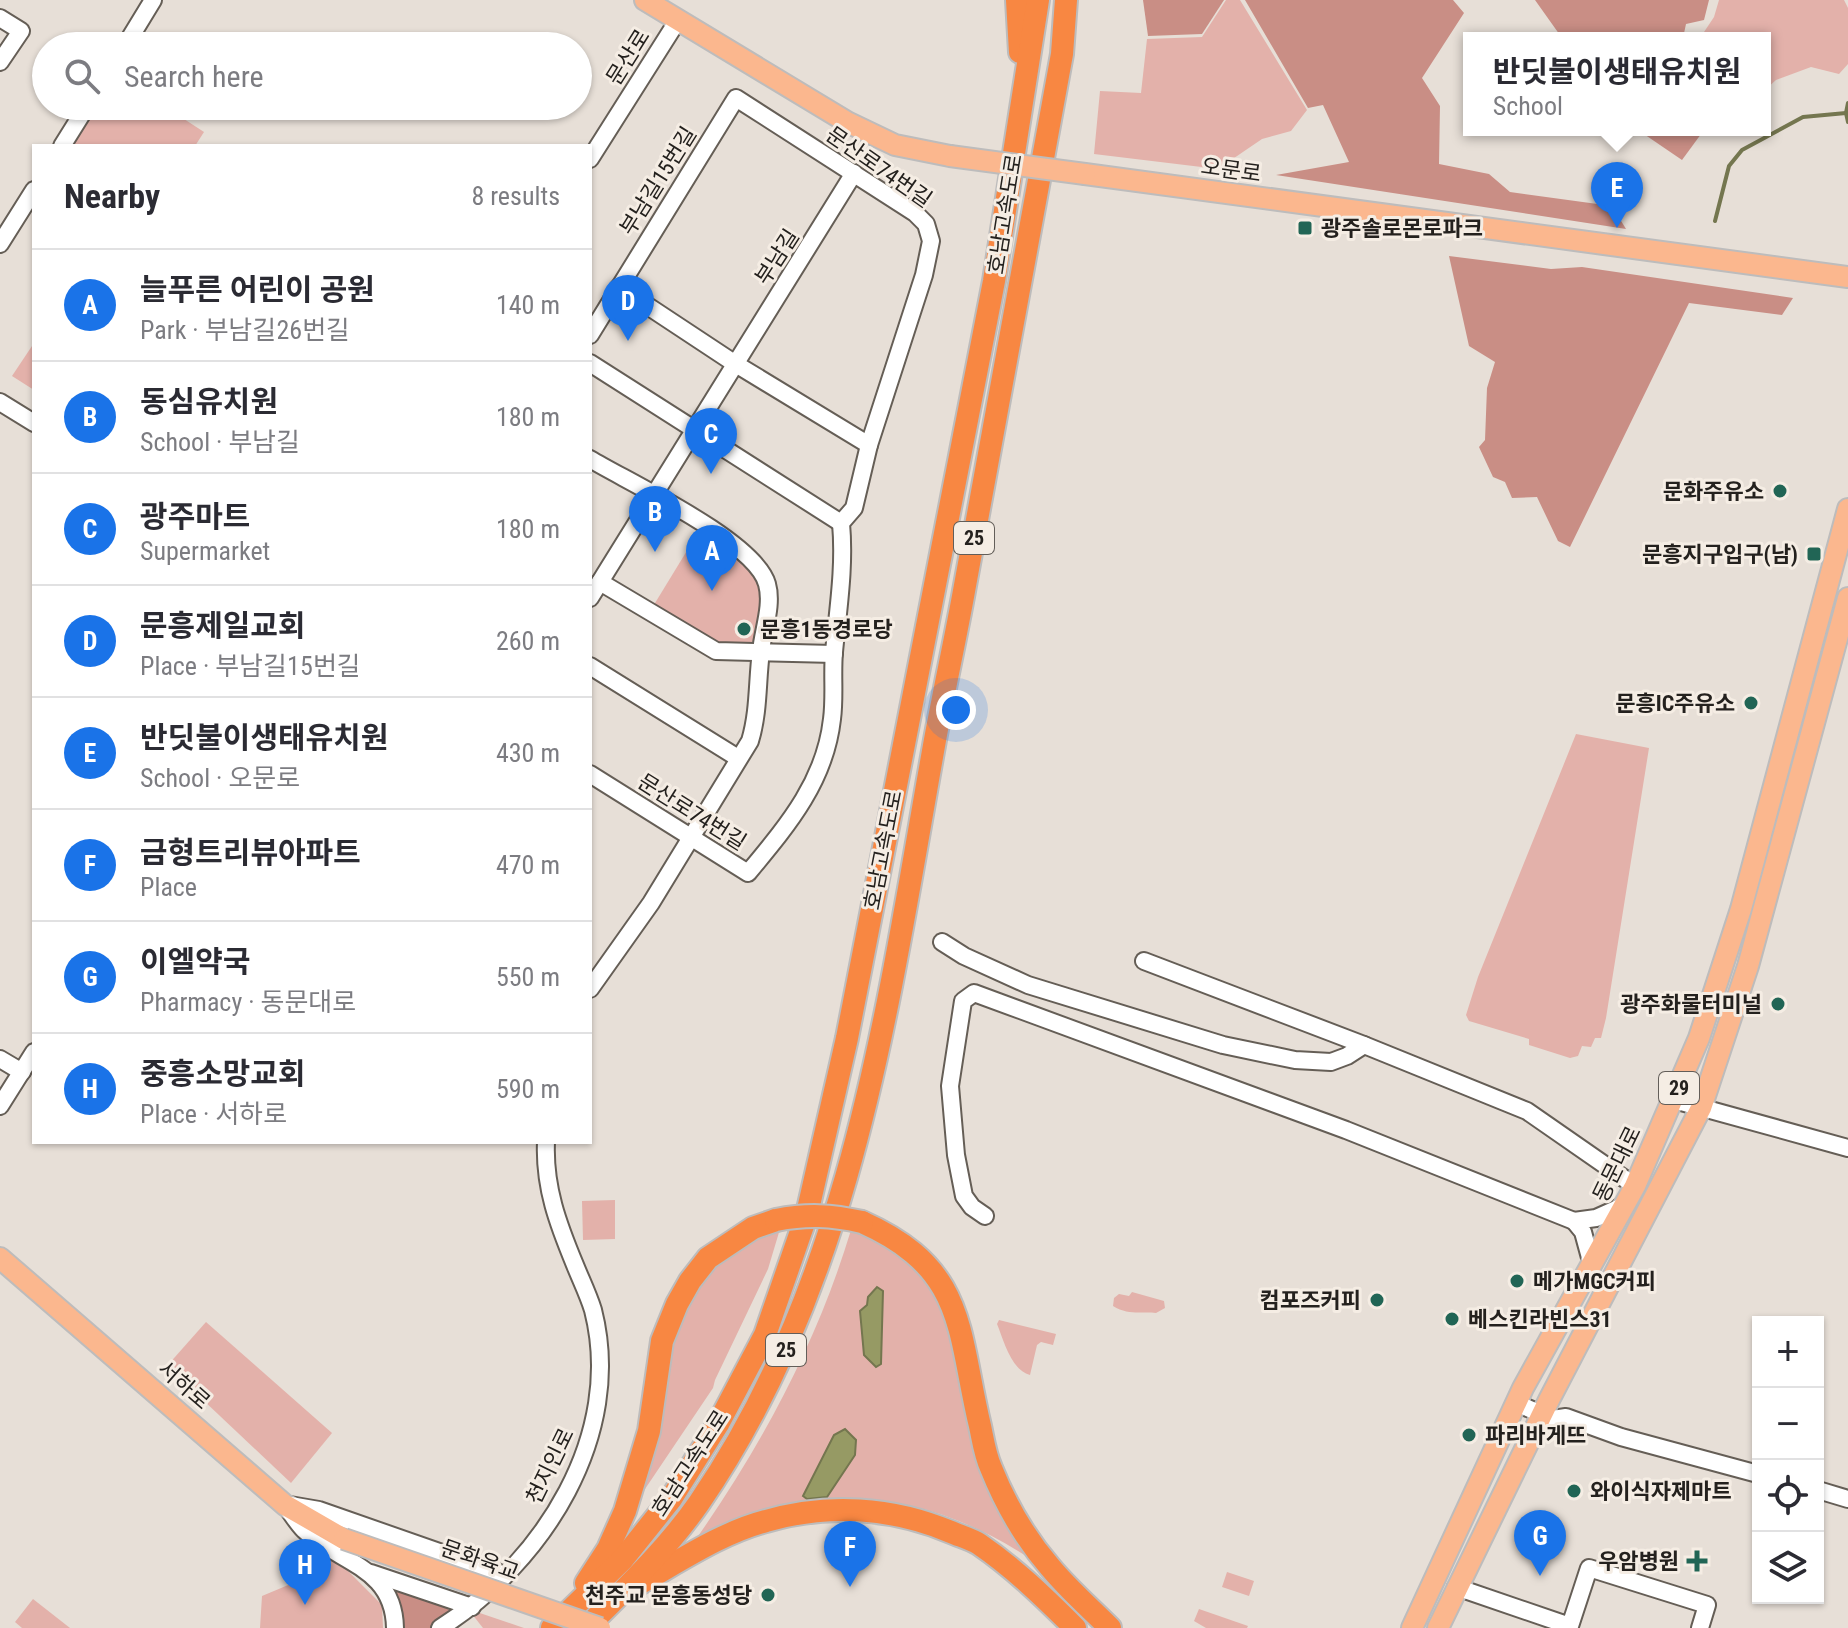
<!DOCTYPE html>
<meta charset="utf-8">
<style>
:root{--surface:#fff;--page:#f2f2f3;--text:#2b2b33;--muted:#7c7c81;--line:#e1e1e2;--accent:#1a73e8}
body{margin:0;font-family:"Roboto Condensed","Noto Sans KR",sans-serif;background:var(--page);color:var(--text)}
.controls{position:absolute;right:24px;bottom:24px;display:grid;overflow:hidden;border-radius:0px;box-shadow:0 2px 6px #0004}
.controls button{width:72px;height:72px;display:grid;place-items:center;padding:0;border:0;border-bottom:2px solid var(--line);background:var(--surface);color:var(--text);font:40px sans-serif}
.you{position:absolute;left:956px;top:710px;width:28px;height:28px;margin:-20px;border:6px solid #fff;border-radius:50%;background:#1a73e8;box-shadow:0 0 0 12px #1a73e833}
.badge{display:grid;place-items:center;width:52px;height:52px;border-radius:50%;background:var(--accent);color:#fff;font-size:26px;font-weight:700}
.pin{position:absolute;translate:-50% -66px;filter:drop-shadow(0 2px 4px #0008)}
.pin::after{content:'';position:absolute;top:42px;width:28px;height:24px;background:inherit;clip-path:polygon(0 0,100% 0,50% 100%)}
.popup{position:absolute;left:1463px;top:32px;width:308px;height:104px;box-sizing:border-box;display:grid;place-content:center;border-radius:0px;background:var(--surface);filter:drop-shadow(0 2px 6px #0005);font-size:26px;white-space:nowrap;color:var(--muted)}
.popup b{font-size:30px;color:var(--text)}
.popup::after{content:'';position:absolute;left:50%;top:100%;margin-left:-16px;border:16px solid transparent;border-top-color:var(--surface)}
.list{margin:0;padding:0;list-style:none}
h2{display:flex;justify-content:space-between;align-items:center;height:104px;margin:0;padding:0 32px;font-size:34px}
h2 small{font-size:26px;font-weight:400;color:var(--muted)}
.list li{display:grid;grid-template-columns:52px 1fr auto;gap:24px;align-items:center;box-sizing:border-box;height:112px;padding:0 32px;border-top:2px solid var(--line)}
.list b{display:block;font-size:30px;white-space:nowrap}
.list p{margin:0;font-size:26px;white-space:nowrap;color:var(--muted)}
.list em{font-size:26px;font-style:normal;color:var(--muted)}
.icon{flex:none;width:44px;height:44px;fill:none;stroke:currentColor;stroke-width:2;stroke-linecap:round;stroke-linejoin:round}
.map{position:relative;flex:none;width:1848px;height:1628px;overflow:hidden}
.search{position:absolute;background:var(--surface);box-shadow:0 2px 6px #0004;left:32px;top:32px;width:560px;height:88px;display:flex;align-items:center;gap:20px;box-sizing:border-box;padding:0 28px;border-radius:44px;color:var(--muted);font-size:30px}
.panel{position:absolute;background:var(--surface);box-shadow:0 2px 6px #0004;left:32px;top:144px;width:560px;height:1000px;border-radius:0px}
.map>svg:first-child{display:block}
.green{fill:#e3b1aa}
.forest{fill:#c98e85}
.water{fill:#969a64;stroke:#74764f;stroke-width:2}
.lines{fill:none;stroke-linecap:round;stroke-linejoin:round}
.stream{stroke:#74764f;stroke-width:4}
.minor-casing{stroke:#655e56;stroke-width:20}
.major-casing{stroke:#bdbcbc;stroke-width:24}
.highway-casing{stroke:#bdbcbc;stroke-width:26}
.minor{stroke:#fff;stroke-width:16}
.major{stroke:#fbb78e;stroke-width:20}
.highway{stroke:#f88742;stroke-width:22}
.major-bridge-casing{stroke:#bdbcbc;stroke-width:24;stroke-linecap:butt}
.highway-bridge-casing{stroke:#bdbcbc;stroke-width:26;stroke-linecap:butt}
.major-bridge{stroke:#fbb78e;stroke-width:20}
.highway-bridge{stroke:#f88742;stroke-width:22}
.poi-dot{fill:#216555;stroke:#f5ede4;stroke-width:3}
.labels{text-anchor:middle;dominant-baseline:central;stroke-width:6;stroke-linejoin:round;paint-order:stroke}
.shield{fill:#f5ede4;stroke:#635e59;stroke-width:2}
.shield-label{font-size:20px;font-weight:bold;fill:#24211e}
.street-label{font-size:22px;fill:#24211e;stroke:#f5ede4}
.poi-label{font-size:22px;font-weight:bold;fill:#24211e;stroke:#f5ede4;text-anchor:end}
</style>
<div class="map">
<svg width="1848" height="1628" viewBox="0 0 1848 1628">
<rect width="100%" height="100%" fill="#e7dfd7"/>
<!-- green -->
<g class="green">
<path d="M 1226,0 L 1240,0 L 1307,110 L 1291,131 L 1262,139 L 1218,169 L 1094,154 L 1100,91 L 1141,93 L 1147,39 L 1202,37 Z"/>
<path d="M 1719,0 L 1844,0 L 1848,8 L 1848,64 L 1839,74 L 1811,67 L 1776,80 L 1765,90 L 1765,38 L 1700,38 L 1714,17 Z"/>
<path d="M 98,106 L 164,106 L 204,132 L 195,146 L 73,146 Z"/>
<path d="M 34,343 L 34,390 L 12,376 Z"/>
<path d="M 699,531 L 741,558 L 761,580 L 763,601 L 759,634 L 748,646 L 719,647 L 652,608 Z"/>
<path d="M 1576,734 L 1649,748 L 1606,1018 L 1601,1038 L 1595,1038 L 1591,1047 L 1582,1046 L 1578,1056 L 1570,1058 L 1529,1045 L 1529,1039 L 1469,1021 L 1466,1015 L 1478,977 Z"/>
<path d="M 615,1200 L 615,1239 L 583,1240 L 582,1201 Z"/>
<path d="M 783,1219 L 768,1269 L 715,1380 L 713,1388 L 643,1492 L 641,1488 L 656,1376 L 690,1281 Z"/>
<path d="M 851,1230 L 889,1243 L 943,1295 L 966,1399 L 1037,1563 C 951,1506 870,1484 768,1511 C 743,1518 718,1532 694,1542 C 762,1445 817,1343 851,1230 Z"/>
<path d="M 1132,1292 L 1164,1301 L 1165,1308 L 1156,1313 C 1142,1311 1129,1316 1113,1306 L 1114,1298 L 1119,1294 L 1129,1296 Z"/>
<path d="M 999,1320 L 1056,1334 L 1053,1345 L 1041,1342 L 1037,1345 L 1030,1375 C 1011,1370 1004,1341 997,1324 Z"/>
<path d="M 206,1322 L 332,1433 L 291,1483 L 167,1366 Z"/>
<path d="M 331,1554 L 382,1605 L 383,1628 L 260,1628 L 262,1596 L 305,1578 Z"/>
<path d="M 1227,1572 L 1254,1581 L 1249,1596 L 1222,1587 Z"/>
<path d="M 33,1599 L 70,1628 L 22,1628 L 15,1622 Z"/>
<path d="M 468,1609 L 524,1628 L 483,1628 Z"/>
<path d="M 1199,1609 L 1248,1626 L 1247,1628 L 1206,1628 L 1194,1621 Z"/>
</g>
<!-- forest -->
<g class="forest">
<path d="M 1143,0 L 1224,0 L 1202,34 L 1148,36 Z"/>
<path d="M 1245,0 L 1453,0 L 1464,13 L 1422,78 L 1440,106 L 1439,164 L 1489,174 L 1510,192 L 1612,206 L 1626,229 L 1276,175 L 1349,162 L 1323,105 L 1308,108 Z"/>
<path d="M 1535,0 L 1709,0 L 1704,20 L 1686,24 L 1683,38 L 1562,38 Z"/>
<path d="M 1638,130 L 1704,130 L 1682,160 Z"/>
<path d="M 1449,256 L 1551,269 L 1582,267 L 1793,298 L 1782,315 L 1689,303 L 1570,547 L 1558,541 L 1537,497 L 1512,498 L 1505,482 L 1493,477 L 1479,447 L 1485,440 L 1487,388 L 1495,362 L 1469,346 Z"/>
<path d="M 391,1585 L 448,1604 L 449,1612 L 433,1628 L 400,1628 Z"/>
</g>
<!-- water -->
<g class="water">
<path d="M 877,1287 L 883,1291 L 881,1364 L 876,1367 L 864,1355 L 860,1311 L 867,1305 L 868,1297 Z"/>
<path d="M 845,1429 L 856,1440 L 855,1455 L 827,1497 L 807,1499 L 803,1496 L 834,1435 Z"/>
</g>
<g class="lines">
<!-- stream -->
<g class="stream">
<path d="M 1848,103 L 1846,113 L 1848,122"/>
<path d="M 1715,221 L 1729,166 L 1742,150 L 1803,117 L 1846,113"/>
</g>
<defs>
<g id="minor">
<path d="M 0,18 L 21,31 L 0,62"/>
<path d="M 125,46 L 153,0"/>
<path d="M 62,146 L 87,106"/>
<path d="M 590,159 L 678,20"/>
<path d="M 0,244 L 34,190"/>
<path d="M 619,287 L 734,363 L 869,445"/>
<path d="M 590,335 L 736,98 L 915,213 L 926,224 L 931,241 L 924,275 L 869,445 L 854,508 L 841,523 C 845,567 838,609 834,652 C 832,674 835,697 832,719 C 825,782 787,826 748,873 L 590,774"/>
<path d="M 590,363 L 841,523"/>
<path d="M 0,402 L 34,423"/>
<path d="M 590,459 C 630,483 755,541 767,584 C 773,605 763,630 761,651 C 757,682 759,711 750,741 L 651,903 L 590,989"/>
<path d="M 600,582 L 716,651 L 834,654"/>
<path d="M 590,598 L 854,173"/>
<path d="M 590,666 L 738,758"/>
<path d="M 942,942 L 964,956 L 1028,985 L 1223,1045 L 1295,1060 L 1331,1062 L 1347,1056 L 1364,1045"/>
<path d="M 1144,961 L 1364,1045 L 1527,1111 L 1635,1186"/>
<path d="M 0,1059 L 22,1072"/>
<path d="M 1674,1100 L 1848,1148"/>
<path d="M 0,1106 L 34,1052"/>
<path d="M 985,1216 L 972,1207 L 964,1196 L 956,1155 L 950,1086 L 963,1001 L 974,993 L 1346,1130 L 1574,1221"/>
<path d="M 1592,1265 L 1583,1232 L 1574,1221 L 1596,1218 L 1625,1205"/>
<path d="M 1516,1403 L 1553,1419 L 1566,1417 L 1621,1437 L 1758,1474"/>
<path d="M 1818,1490 L 1848,1499"/>
<path d="M 290,1505 L 319,1510 L 505,1575"/>
<path d="M 288,1509 C 293,1516 298,1524 304,1530 C 339,1563 394,1567 395,1628"/>
<path d="M 371,1573 L 472,1607"/>
<path d="M 1456,1587 L 1570,1626 L 1589,1568 L 1707,1605 L 1700,1628"/>
<path d="M 440,1628 C 543,1563 625,1435 593,1310 C 588,1294 581,1280 575,1265 C 558,1224 544,1187 546,1142"/>
</g>
<g id="major">
<path d="M 645,0 L 847,122 L 895,145 L 950,156"/>
<path d="M 1085,174 L 1848,277"/>
<path d="M 0,1258 L 285,1505 L 344,1539"/>
<path d="M 1412,1628 L 1523,1388 L 1635,1186 L 1699,1038 L 1741,909 L 1848,509"/>
<path d="M 1438,1628 L 1549,1400 L 1701,1108 L 1748,966 L 1848,598"/>
</g>
<g id="highway">
<path d="M 1017,0 L 1020,52"/>
<path d="M 862,1222 C 967,1269 957,1330 980,1426 C 983,1440 985,1455 991,1468 C 1005,1503 1025,1538 1050,1567 C 1068,1589 1090,1608 1110,1628"/>
<path d="M 586,1583 L 608,1549 L 625,1511 L 649,1431 L 662,1341 L 677,1304 L 690,1281 L 708,1258 L 753,1228 L 776,1220"/>
<path d="M 635,1586 C 677,1563 720,1533 766,1521 C 827,1503 892,1507 951,1532 C 960,1536 971,1539 979,1544 C 1014,1568 1045,1598 1075,1628"/>
<path d="M 552,1628 L 623,1559 L 671,1499 L 718,1424 L 765,1335 L 807,1214 L 847,1038 L 994,281 L 1038,0"/>
<path d="M 586,1628 C 625,1589 667,1549 699,1503 C 854,1278 888,1002 935,740 C 944,690 955,641 964,591 C 997,412 1029,233 1062,54 L 1066,0"/>
</g>
</defs>
<!-- minor casing -->
<use href="#minor" class="minor-casing"/>
<!-- major casing -->
<use href="#major" class="major-casing"/>
<!-- highway casing -->
<use href="#highway" class="highway-casing"/>
<!-- minor -->
<use href="#minor" class="minor"/>
<!-- major -->
<use href="#major" class="major"/>
<!-- highway -->
<use href="#highway" class="highway"/>
<defs>
<g id="major-bridge">
<path d="M 950,156 L 1085,174"/>
<path d="M 344,1539 L 600,1628"/>
</g>
<path id="highway-bridge" d="M 776,1220 C 807,1214 831,1215 862,1222"/>
</defs>
<!-- major-bridge casing -->
<use href="#major-bridge" class="major-bridge-casing"/>
<!-- highway-bridge casing -->
<use href="#highway-bridge" class="highway-bridge-casing"/>
<!-- major-bridge -->
<use href="#major-bridge" class="major-bridge"/>
<!-- highway-bridge -->
<use href="#highway-bridge" class="highway-bridge"/>
</g>
<!-- markers -->
<g class="poi-dot">
<rect x="1297" y="220" width="16" height="16" rx="4"/>
<circle cx="1780" cy="491" r="8"/>
<rect x="1806" y="546" width="16" height="16" rx="4"/>
<circle cx="744" cy="629" r="8"/>
<circle cx="1751" cy="703" r="8"/>
<circle cx="1778" cy="1004" r="8"/>
<circle cx="1517" cy="1281" r="8"/>
<circle cx="1377" cy="1300" r="8"/>
<circle cx="1452" cy="1319" r="8"/>
<circle cx="1469" cy="1435" r="8"/>
<circle cx="1574" cy="1491" r="8"/>
<path d="M1693 1549h8v8h8v8h-8v8h-8v-8h-8v-8h8z"/>
<circle cx="768" cy="1595" r="8"/>
</g>
<g class="labels">
<!-- shield labels -->
<g class="shield">
<rect x="954" y="522" width="40" height="32" rx="6"/>
<rect x="1659" y="1072" width="40" height="32" rx="6"/>
<rect x="766" y="1334" width="40" height="32" rx="6"/>
</g>
<g class="shield-label">
<text x="974" y="538">25</text>
<text x="1679" y="1088">29</text>
<text x="786" y="1350">25</text>
</g>
<!-- street labels -->
<g class="street-label">
<text transform="translate(628 57) rotate(-58)">문산로</text>
<text transform="translate(879 167) rotate(35)">문산로74번길</text>
<text transform="translate(1231 170) rotate(8)">오문로</text>
<text transform="translate(658 181) rotate(-58)">부남길15번길</text>
<text transform="translate(1005 214) rotate(-81)">호남고속도로</text>
<text transform="translate(777 257) rotate(-57)">부남길</text>
<text transform="translate(692 812) rotate(32)">문산로74번길</text>
<text transform="translate(883 850) rotate(-79)">호남고속도로</text>
<text transform="translate(1617 1164) rotate(-64)">동문대로</text>
<text transform="translate(184 1385) rotate(41)">서하로</text>
<text transform="translate(690 1463) rotate(-57)">호남고속도로</text>
<text transform="translate(550 1466) rotate(-64)">천지인로</text>
<text transform="translate(480 1560) rotate(19)">문화육교</text>
</g>
<!-- poi labels -->
<g class="poi-label">
<text x="1321" y="228" text-anchor="start">광주솔로몬로파크</text>
<text x="1764" y="491">문화주유소</text>
<text x="1798" y="554">문흥지구입구(남)</text>
<text x="760" y="629" text-anchor="start">문흥1동경로당</text>
<text x="1735" y="703">문흥IC주유소</text>
<text x="1762" y="1004">광주화물터미널</text>
<text x="1533" y="1281" text-anchor="start">메가MGC커피</text>
<text x="1361" y="1300">컴포즈커피</text>
<text x="1468" y="1319" text-anchor="start">베스킨라빈스31</text>
<text x="1485" y="1435" text-anchor="start">파리바게뜨</text>
<text x="1590" y="1491" text-anchor="start">와이식자제마트</text>
<text x="1679" y="1561">우암병원</text>
<text x="752" y="1595">천주교 문흥동성당</text>
</g>
</g>
</svg>
<div class="controls">
<button>+</button>
<button>−</button>
<button><svg class="icon" aria-label="locate" viewBox="0 0 24 24"><circle cx="12" cy="12" r="6"/><path d="M12 2v4M12 18v4M2 12h4M18 12h4"/></svg></button>
<button><svg class="icon" aria-label="layers" viewBox="0 0 24 24"><path d="M12 4l9 5-9 5-9-5zM3 14l9 5 9-5"/></svg></button>
</div>
<div class="you"></div>
<div class="pin badge" style="left:712px;top:591px">A</div>
<div class="pin badge" style="left:655px;top:552px">B</div>
<div class="pin badge" style="left:711px;top:474px">C</div>
<div class="pin badge" style="left:628px;top:341px">D</div>
<div class="pin badge" style="left:1617px;top:228px">E</div>
<div class="popup"><b>반딧불이생태유치원</b>School</div>
<div class="pin badge" style="left:850px;top:1587px">F</div>
<div class="pin badge" style="left:1540px;top:1576px">G</div>
<div class="pin badge" style="left:305px;top:1605px">H</div>
<div class="search"><svg class="icon" aria-label="search" viewBox="0 0 24 24"><circle cx="10" cy="10" r="6"/><path d="M15 15l6 6"/></svg>Search here</div>
<section class="panel">
<h2>Nearby<small>8 results</small></h2>
<ul class="list">
<li><span class="badge">A</span><div><b>늘푸른 어린이 공원</b><p>Park · 부남길26번길</p></div><em>140 m</em></li>
<li><span class="badge">B</span><div><b>동심유치원</b><p>School · 부남길</p></div><em>180 m</em></li>
<li><span class="badge">C</span><div><b>광주마트</b><p>Supermarket</p></div><em>180 m</em></li>
<li><span class="badge">D</span><div><b>문흥제일교회</b><p>Place · 부남길15번길</p></div><em>260 m</em></li>
<li><span class="badge">E</span><div><b>반딧불이생태유치원</b><p>School · 오문로</p></div><em>430 m</em></li>
<li><span class="badge">F</span><div><b>금형트리뷰아파트</b><p>Place</p></div><em>470 m</em></li>
<li><span class="badge">G</span><div><b>이엘약국</b><p>Pharmacy · 동문대로</p></div><em>550 m</em></li>
<li><span class="badge">H</span><div><b>중흥소망교회</b><p>Place · 서하로</p></div><em>590 m</em></li>
</ul>
</section>
</div>
